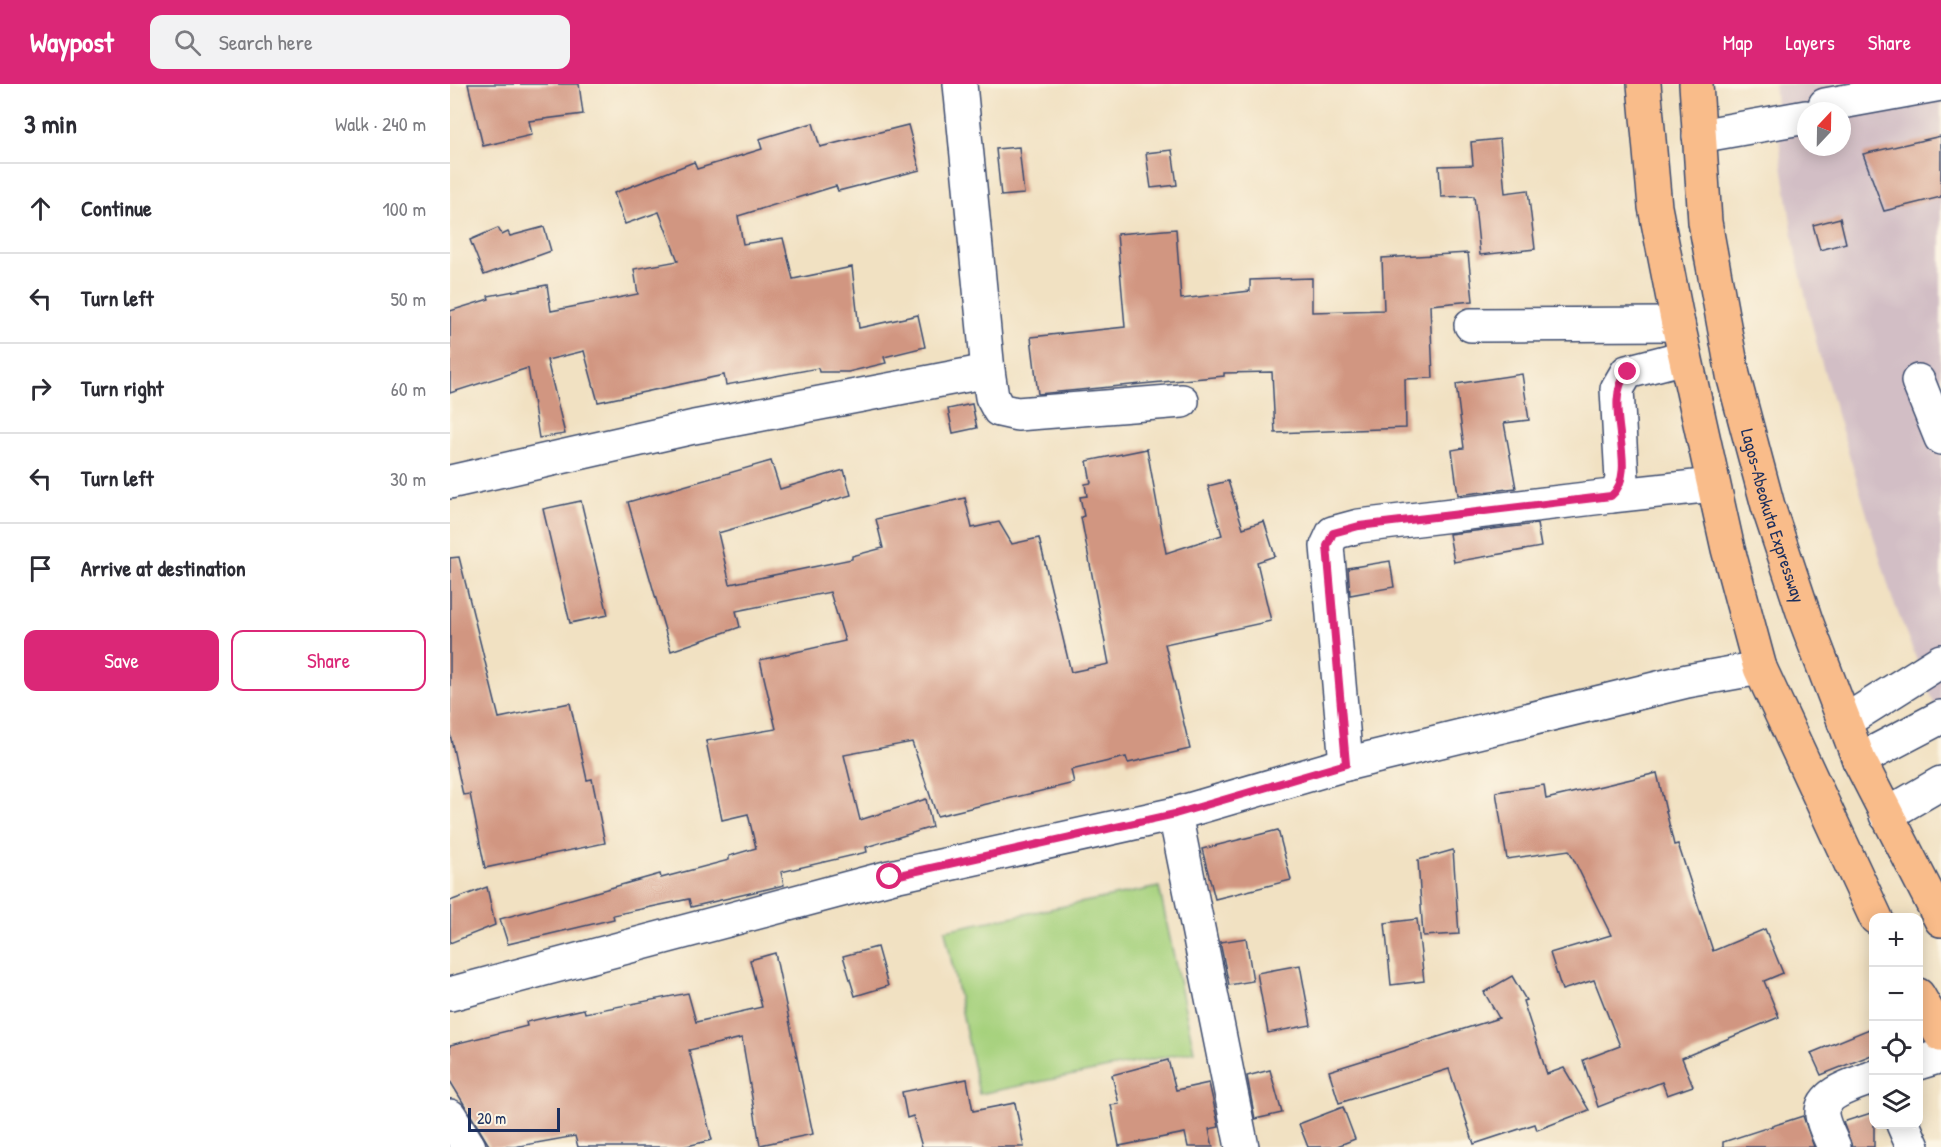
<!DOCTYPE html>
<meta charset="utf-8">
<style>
:root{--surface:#fff;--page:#f2f2f3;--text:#2b2b33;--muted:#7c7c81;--line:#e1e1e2;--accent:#db2777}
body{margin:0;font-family:"Patrick Hand",sans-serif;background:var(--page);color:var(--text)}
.controls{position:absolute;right:18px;bottom:18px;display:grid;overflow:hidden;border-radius:12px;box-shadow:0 3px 15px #0003}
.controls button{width:54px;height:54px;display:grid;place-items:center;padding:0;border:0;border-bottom:2px solid var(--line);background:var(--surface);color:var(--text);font:30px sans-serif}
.compass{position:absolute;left:1347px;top:18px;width:54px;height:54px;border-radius:50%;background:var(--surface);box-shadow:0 3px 15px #0003;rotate:22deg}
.scale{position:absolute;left:18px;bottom:15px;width:92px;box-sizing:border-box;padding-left:6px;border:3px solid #1b2f5e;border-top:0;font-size:16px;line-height:21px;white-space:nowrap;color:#1b2f5e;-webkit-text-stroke:4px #fcf5e5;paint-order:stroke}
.stop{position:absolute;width:18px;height:18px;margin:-14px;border:4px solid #db2777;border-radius:50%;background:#fff}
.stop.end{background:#db2777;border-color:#fff;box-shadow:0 2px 6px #0008}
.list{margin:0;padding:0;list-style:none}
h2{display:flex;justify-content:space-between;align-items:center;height:78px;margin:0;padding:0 24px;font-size:26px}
h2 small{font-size:20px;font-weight:400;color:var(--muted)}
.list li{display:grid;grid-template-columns:39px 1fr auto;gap:18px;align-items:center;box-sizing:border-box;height:90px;padding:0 24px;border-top:2px solid var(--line)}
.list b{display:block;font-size:22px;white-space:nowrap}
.list em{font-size:20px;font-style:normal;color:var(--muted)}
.actions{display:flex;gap:12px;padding:18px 24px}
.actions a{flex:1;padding:14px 0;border:2px solid var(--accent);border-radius:12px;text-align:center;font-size:21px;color:var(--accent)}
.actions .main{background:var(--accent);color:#fff}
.icon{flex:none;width:33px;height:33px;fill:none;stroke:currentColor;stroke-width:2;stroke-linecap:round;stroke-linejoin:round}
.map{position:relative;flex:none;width:1491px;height:1063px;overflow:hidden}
header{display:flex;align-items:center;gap:36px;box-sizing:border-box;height:84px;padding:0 30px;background:var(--accent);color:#fff}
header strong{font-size:28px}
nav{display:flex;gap:33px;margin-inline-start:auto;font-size:21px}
.search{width:420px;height:54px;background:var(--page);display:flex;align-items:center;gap:15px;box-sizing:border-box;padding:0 21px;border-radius:12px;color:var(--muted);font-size:22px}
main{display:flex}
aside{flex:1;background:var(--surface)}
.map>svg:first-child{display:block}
.industrial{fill:#d2bec5;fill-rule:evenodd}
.green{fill:#a6d17d;stroke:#60806e;stroke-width:1.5}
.building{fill:#d19681}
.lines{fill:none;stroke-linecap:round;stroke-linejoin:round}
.minor-casing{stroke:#3b4a6d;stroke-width:36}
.highway-casing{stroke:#3b4a6d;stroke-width:36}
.minor{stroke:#fff;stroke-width:33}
.highway{stroke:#f9bc8a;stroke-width:33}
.route{stroke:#db2777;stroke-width:8}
.labels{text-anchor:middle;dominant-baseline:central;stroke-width:4.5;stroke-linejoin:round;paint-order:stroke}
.street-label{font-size:18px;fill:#1b2f5e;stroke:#fcf5e5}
</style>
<header>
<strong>Waypost</strong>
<div class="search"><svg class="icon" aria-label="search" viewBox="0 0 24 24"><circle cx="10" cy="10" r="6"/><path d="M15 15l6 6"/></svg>Search here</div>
<nav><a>Map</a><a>Layers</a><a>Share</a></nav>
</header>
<main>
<aside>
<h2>3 min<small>Walk · 240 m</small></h2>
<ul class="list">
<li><svg class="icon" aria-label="ahead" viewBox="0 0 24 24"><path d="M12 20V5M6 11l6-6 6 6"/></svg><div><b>Continue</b></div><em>100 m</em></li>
<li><svg class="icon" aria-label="left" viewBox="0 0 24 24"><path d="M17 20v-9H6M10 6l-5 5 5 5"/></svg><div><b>Turn left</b></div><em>50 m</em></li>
<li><svg class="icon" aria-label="right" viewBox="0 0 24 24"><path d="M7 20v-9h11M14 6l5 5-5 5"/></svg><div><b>Turn right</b></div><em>60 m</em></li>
<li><svg class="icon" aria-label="left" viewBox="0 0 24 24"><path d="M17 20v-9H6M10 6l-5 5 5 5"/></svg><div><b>Turn left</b></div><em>30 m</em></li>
<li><svg class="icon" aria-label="arrive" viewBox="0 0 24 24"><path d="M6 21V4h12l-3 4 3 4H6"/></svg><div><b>Arrive at destination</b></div></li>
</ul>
<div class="actions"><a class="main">Save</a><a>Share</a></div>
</aside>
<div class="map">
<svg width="1491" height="1063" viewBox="0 0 1491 1063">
<rect width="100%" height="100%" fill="#fcf5e5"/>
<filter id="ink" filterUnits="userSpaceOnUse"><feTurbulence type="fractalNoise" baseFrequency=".0167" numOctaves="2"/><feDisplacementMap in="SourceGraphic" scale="12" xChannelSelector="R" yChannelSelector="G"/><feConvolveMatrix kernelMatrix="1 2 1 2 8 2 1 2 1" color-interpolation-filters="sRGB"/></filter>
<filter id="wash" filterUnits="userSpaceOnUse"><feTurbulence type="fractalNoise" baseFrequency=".008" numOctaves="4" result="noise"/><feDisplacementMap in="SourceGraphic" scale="24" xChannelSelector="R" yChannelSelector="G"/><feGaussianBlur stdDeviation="1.35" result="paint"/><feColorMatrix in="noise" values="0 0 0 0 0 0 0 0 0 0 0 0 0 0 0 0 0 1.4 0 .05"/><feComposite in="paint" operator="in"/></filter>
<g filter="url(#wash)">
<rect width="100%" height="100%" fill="#f1e1c2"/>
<!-- industrial -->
<path class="industrial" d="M 1324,0 L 1491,0 L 1491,637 L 1442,514 L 1369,270 L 1346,171 L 1331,74 ZM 1356,27 L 1392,27 L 1392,63 L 1356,63 Z"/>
<!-- green -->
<path class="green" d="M 709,803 L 744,967 L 529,1010 L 495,846 Z"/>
<g id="blocks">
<!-- building -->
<g class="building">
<path d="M 18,0 L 129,0 L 133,30 L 79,37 L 82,51 L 33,62 Z"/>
<path d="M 363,39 L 370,63 L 458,41 L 470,86 L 388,107 L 386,102 L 288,132 L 293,160 L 333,154 L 343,195 L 402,183 L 409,244 L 468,231 L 475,263 L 434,273 L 436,279 L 398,288 L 369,288 L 368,284 L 276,301 L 274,291 L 148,318 L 134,267 L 97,276 L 115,350 L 89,354 L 78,284 L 0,309 L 0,227 L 39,215 L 38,212 L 97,201 L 101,227 L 188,210 L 184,185 L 228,177 L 209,128 L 175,140 L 164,109 L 244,78 L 247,85 L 312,65 L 309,55 Z"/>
<path d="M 1491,52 L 1491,113 L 1434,127 L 1413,70 Z"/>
<path d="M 1050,55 L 1055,109 L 1078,106 L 1085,165 L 1030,171 L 1024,112 L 991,113 L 989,82 L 1023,81 L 1021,58 Z"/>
<path d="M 569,63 L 574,110 L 551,112 L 546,65 Z"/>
<path d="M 722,66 L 727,101 L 701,104 L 696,69 Z"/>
<path d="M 1390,134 L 1396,159 L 1370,166 L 1363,141 Z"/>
<path d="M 94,143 L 101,167 L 34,191 L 20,156 L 48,144 L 52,151 L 58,148 L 60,152 Z"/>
<path d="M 726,145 L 731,215 L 800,207 L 800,196 L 862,194 L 862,228 L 934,226 L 932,174 L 1018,169 L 1023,217 L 980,221 L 983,294 L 955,295 L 956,344 L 825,349 L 822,288 L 774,289 L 774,292 L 588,310 L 581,253 L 675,243 L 667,150 Z"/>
<path d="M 1072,290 L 1079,336 L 1054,339 L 1066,404 L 1008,411 L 1002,366 L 1014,364 L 1006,300 Z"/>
<path d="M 522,320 L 527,344 L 503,349 L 498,325 Z"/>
<path d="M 697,365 L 716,469 L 772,451 L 758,402 L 778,397 L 793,444 L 814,437 L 825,472 L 807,478 L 821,537 L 715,560 L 740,665 L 678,679 L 676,673 L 621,686 L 624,699 L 487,732 L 462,658 L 394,671 L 410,736 L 476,715 L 482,743 L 416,763 L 417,768 L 331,788 L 334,801 L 241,823 L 239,815 L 163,831 L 164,835 L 58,860 L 50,835 L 210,790 L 211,794 L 279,776 L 279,772 L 306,764 L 298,730 L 272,736 L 256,657 L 326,645 L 310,576 L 395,557 L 380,508 L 286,527 L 290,543 L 221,567 L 178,418 L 321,377 L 330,405 L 394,386 L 401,411 L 268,449 L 280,500 L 402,475 L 402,472 L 433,464 L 426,435 L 515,414 L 522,444 L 549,438 L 562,460 L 589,454 L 621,588 L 659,580 L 631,433 L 634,432 L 630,413 L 637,412 L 635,400 L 641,399 L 637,377 Z"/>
<path d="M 131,417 L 158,531 L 120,539 L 93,425 Z"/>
<path d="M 1087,440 L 1091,463 L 1004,478 L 999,450 Z"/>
<path d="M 9,473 L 49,634 L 120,619 L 137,696 L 142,695 L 155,759 L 35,784 L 20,710 L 13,711 L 0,650 L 0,474 Z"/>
<path d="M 940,477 L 944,503 L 900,511 L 898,484 Z"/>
<path d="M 1207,689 L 1224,761 L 1228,760 L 1263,867 L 1315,845 L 1333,889 L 1314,897 L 1329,933 L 1232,974 L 1243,1002 L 1217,1011 L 1212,998 L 1148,1023 L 1133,976 L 1170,962 L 1144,896 L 1112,906 L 1100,869 L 1161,851 L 1119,766 L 1057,775 L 1046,708 L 1094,701 L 1096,715 Z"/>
<path d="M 828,746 L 841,796 L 765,815 L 752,765 Z"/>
<path d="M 1003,766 L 1009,850 L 973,852 L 968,776 Z"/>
<path d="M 37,803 L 45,841 L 0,859 L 0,817 Z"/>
<path d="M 967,835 L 974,897 L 941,901 L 935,839 Z"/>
<path d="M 796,854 L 803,897 L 779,901 L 770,858 Z"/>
<path d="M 427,863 L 438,902 L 405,912 L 393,872 Z"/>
<path d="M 325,869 L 363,1050 L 310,1061 L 292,954 L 239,966 L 262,1056 L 233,1063 L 128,1063 L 125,1052 L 64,1063 L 40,1063 L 0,997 L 0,961 L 77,942 L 76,938 L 134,925 L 135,929 L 238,909 L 246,938 L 312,923 L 300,876 Z"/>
<path d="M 850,881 L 861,941 L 818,949 L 807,889 Z"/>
<path d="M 1062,892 L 1076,916 L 1073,917 L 1097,990 L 1114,984 L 1139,1026 L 1087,1046 L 1085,1040 L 1024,1060 L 999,985 L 889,1019 L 879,987 L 1049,934 L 1034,908 Z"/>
<path d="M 1424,943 L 1424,970 L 1371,991 L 1361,969 Z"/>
<path d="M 718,976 L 726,1006 L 759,999 L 769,1043 L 759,1045 L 763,1063 L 738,1063 L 735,1049 L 669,1062 L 661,1021 L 669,1020 L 662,991 Z"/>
<path d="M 820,986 L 832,1029 L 805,1035 L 797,992 Z"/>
<path d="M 517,995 L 523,1027 L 565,1019 L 574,1063 L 472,1063 L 463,1032 L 457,1034 L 452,1008 Z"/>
<path d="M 893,1023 L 905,1055 L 885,1063 L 858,1063 L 849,1040 Z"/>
<path d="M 1424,1028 L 1424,1063 L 1402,1063 L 1393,1038 Z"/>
<path d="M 1353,1032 L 1364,1063 L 1273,1063 L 1273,1058 Z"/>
</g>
</g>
</g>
<g filter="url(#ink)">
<use href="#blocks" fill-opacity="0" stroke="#3b4a6d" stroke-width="1.5"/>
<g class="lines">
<defs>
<g id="minor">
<path d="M 510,0 L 538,287 L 542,313 L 549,326 L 567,330 L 732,317"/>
<path d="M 1375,21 L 1491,0"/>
<path d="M 1249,52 L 1356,33"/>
<path d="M 1021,241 L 1228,240"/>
<path d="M 1468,297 L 1491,354"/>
<path d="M 0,398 L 244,343 L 538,287"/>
<path d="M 1161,412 L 1263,401"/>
<path d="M 1394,638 L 1491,577"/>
<path d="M 1409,676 L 1491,633"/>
<path d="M 896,680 L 877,462 L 883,449 L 909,442 L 1161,412 L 1168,407 L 1172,396 L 1167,305 L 1177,288 L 1235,273"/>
<path d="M 725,730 L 792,1063"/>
<path d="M 1436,731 L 1491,699"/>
<path d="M 0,910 L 440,793 L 725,730 L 896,680 L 1237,597 L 1310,584"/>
<path d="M 1468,979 L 1491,972"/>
<path d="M 0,1032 L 19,1063"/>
<path d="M 1453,1040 L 1463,1063"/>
<path d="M 1384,1063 C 1380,1053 1373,1041 1372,1031 C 1370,1008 1407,1000 1424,993"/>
</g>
<g id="highway">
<path d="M 1194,0 L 1205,123 L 1228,240 L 1278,465 L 1310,584 L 1426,834"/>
<path id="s1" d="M 1246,0 L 1255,138 L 1283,291 L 1318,422 L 1356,537 L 1409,676 L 1491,836"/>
<path d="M 1468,911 L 1491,951"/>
</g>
</defs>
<!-- minor casing -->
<use href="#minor" class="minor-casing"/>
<!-- highway casing -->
<use href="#highway" class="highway-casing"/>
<!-- minor -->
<use href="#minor" class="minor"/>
<!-- highway -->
<use href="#highway" class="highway"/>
</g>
</g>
<g class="lines" filter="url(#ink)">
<!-- route -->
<path class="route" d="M 440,793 L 725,730 L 896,680 L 877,462 L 883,449 L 909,442 L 1161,412 C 1192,386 1149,319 1178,288"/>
</g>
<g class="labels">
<!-- street labels -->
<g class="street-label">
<text stroke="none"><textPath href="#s1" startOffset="440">Lagos-Abeokuta Expressway</textPath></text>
</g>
</g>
</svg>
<div class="controls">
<button>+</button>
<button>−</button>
<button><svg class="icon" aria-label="locate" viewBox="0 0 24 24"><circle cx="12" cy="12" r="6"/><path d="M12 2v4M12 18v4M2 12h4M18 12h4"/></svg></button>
<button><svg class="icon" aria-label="layers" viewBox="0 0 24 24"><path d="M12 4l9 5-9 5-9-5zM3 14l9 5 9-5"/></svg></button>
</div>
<svg class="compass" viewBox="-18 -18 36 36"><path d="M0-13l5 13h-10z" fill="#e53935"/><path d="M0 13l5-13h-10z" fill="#7c7c81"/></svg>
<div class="scale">20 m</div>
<div class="stop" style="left:440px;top:793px"></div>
<div class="stop end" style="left:1178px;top:288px"></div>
</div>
</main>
